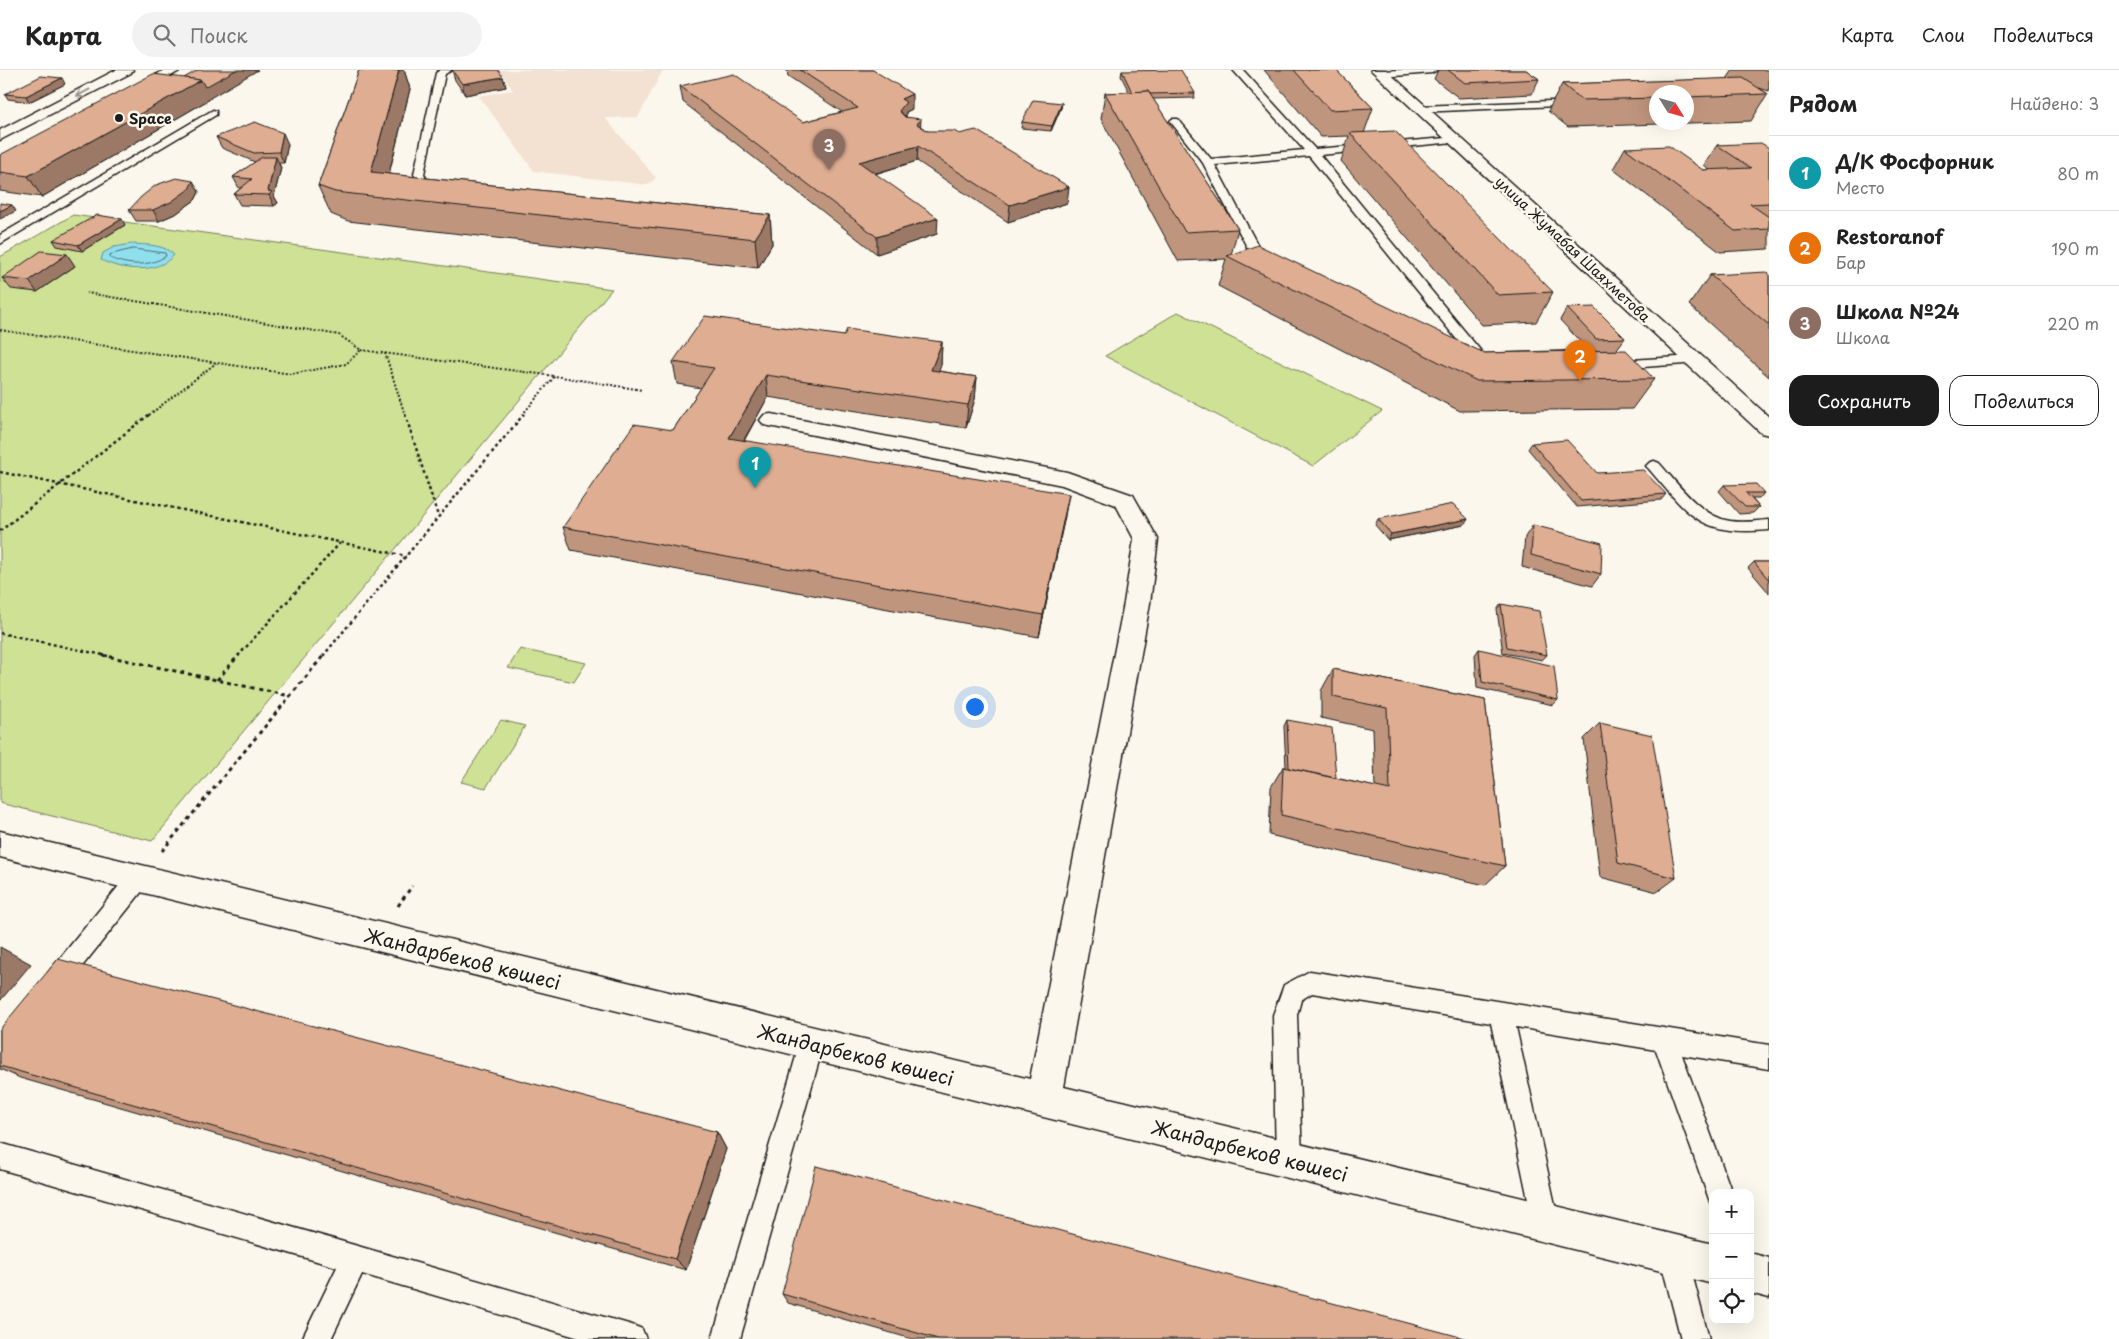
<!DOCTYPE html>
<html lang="ru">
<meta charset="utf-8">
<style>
:root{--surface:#fff;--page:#f2f2f2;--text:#222;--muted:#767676;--line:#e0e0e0;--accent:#1c1c1c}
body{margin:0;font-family:"Playpen Sans",sans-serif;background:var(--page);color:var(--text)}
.controls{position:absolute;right:15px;bottom:15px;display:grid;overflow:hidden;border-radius:10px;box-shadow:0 5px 20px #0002}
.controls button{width:45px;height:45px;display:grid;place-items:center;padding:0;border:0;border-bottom:1px solid var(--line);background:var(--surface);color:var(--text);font:25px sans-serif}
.compass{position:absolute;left:1649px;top:15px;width:45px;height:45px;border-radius:50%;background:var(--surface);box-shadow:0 5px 20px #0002;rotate:127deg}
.you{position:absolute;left:974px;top:636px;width:18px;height:18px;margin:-12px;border:4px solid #fff;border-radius:50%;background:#1a73e8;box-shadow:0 0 0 8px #1a73e833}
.badge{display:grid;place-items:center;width:32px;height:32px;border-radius:50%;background:var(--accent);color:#fff;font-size:16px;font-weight:700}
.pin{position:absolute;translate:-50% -41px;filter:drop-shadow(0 1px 2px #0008)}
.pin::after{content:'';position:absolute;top:26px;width:18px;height:15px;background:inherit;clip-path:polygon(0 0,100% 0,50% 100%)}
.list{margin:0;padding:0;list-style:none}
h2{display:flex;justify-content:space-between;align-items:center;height:65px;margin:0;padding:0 20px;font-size:21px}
h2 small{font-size:16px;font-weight:400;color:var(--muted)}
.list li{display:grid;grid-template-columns:32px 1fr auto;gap:15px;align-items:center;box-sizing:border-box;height:75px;padding:0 20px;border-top:1px solid var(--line)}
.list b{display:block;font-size:19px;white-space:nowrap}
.list p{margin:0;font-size:16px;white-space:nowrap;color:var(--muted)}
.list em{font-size:16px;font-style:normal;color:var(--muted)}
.actions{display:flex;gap:10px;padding:15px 20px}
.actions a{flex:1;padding:11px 0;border:1px solid var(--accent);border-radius:15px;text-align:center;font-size:18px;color:var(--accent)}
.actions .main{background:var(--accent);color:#fff}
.icon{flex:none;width:28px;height:28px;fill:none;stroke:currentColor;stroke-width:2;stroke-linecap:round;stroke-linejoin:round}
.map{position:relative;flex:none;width:1769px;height:1269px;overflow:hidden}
header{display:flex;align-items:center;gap:30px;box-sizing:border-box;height:70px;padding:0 25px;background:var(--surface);border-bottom:1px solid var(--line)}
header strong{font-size:24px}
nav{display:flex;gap:28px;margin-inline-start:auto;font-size:18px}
.search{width:350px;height:45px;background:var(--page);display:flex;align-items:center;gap:12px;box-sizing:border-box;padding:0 18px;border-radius:28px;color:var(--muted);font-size:19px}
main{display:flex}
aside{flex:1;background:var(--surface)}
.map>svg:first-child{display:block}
.built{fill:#f3e1d1}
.green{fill:#cee195;stroke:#757e58}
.water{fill:#90dfed;stroke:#629199}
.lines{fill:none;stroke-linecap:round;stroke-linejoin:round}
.shore{stroke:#4a6a70;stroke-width:1}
.service-casing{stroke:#1c1c1c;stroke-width:3}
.minor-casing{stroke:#1c1c1c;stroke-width:3}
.tertiary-casing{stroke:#1c1c1c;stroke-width:3}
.secondary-casing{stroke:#1c1c1c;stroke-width:3}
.path-far2{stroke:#1c1c1c;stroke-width:2;stroke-dasharray:2 2;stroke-linecap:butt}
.path-far1{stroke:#1c1c1c;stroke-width:2.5;stroke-dasharray:3 3;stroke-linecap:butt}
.path{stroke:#1c1c1c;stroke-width:3;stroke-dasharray:4 4;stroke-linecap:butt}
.service{fill:#fbf7ec;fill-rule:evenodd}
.minor{fill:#fbf7ec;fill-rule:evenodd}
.tertiary{fill:#fbf7ec;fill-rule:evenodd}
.secondary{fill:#fbf7ec;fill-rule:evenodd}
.wall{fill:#c0957d;stroke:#1c1c1c;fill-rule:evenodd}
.shaded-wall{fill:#9c7966;stroke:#1c1c1c}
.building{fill:#dfad91;stroke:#1c1c1c}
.oneway{stroke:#97948e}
.poi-dot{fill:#1c1c1c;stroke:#fbf7ec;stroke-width:2}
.labels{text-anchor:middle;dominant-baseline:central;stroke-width:5;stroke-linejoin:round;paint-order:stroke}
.far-poi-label{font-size:14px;font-weight:bold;fill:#1c1c1c;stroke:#fbf7ec;text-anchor:start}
.far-street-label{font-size:14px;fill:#1c1c1c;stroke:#fbf7ec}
.near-street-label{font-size:19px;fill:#1c1c1c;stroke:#fbf7ec}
</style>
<header>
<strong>Карта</strong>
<div class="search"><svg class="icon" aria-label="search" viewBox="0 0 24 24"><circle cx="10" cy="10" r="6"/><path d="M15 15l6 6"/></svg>Поиск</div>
<nav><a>Карта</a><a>Слои</a><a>Поделиться</a></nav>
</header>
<main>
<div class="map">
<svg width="1769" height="1269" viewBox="0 0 1769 1269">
<rect width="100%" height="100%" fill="#fbf7ec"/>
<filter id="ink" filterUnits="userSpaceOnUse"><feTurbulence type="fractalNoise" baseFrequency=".02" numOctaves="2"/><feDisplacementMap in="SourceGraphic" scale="10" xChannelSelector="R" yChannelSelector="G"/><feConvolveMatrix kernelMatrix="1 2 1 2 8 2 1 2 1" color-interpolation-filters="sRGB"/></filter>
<g filter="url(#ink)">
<!-- built -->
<path class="built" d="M 503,0 L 663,0 L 638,47 L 605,48 L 656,108 L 648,115 L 534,101 L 479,26 L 513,20 L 500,1 Z"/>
<!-- green -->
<g class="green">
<path d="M 73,145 L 612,219 L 152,771 L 0,733 L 0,187 Z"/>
<path d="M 1178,242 L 1382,341 L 1313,396 L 1105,286 Z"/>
<path d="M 520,579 L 586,593 L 574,612 L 508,598 Z"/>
<path d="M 501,650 L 525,656 L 486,718 L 461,712 Z"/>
</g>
<!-- water -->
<path class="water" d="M 132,174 C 147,175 164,174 174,185 C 157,205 121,200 101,190 L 103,183 L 114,177 Z"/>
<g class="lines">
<!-- shore -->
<path class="shore" d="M 133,179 L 165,183 L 166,186 C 149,197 128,196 110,188 L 110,185 Z"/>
<defs>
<g id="service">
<path d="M 440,0 L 452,0 L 445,4 L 424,104 L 431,118 L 441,121 L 442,123 L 437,126 L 422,122 L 414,104 L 436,3 Z"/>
<path d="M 1233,0 L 1243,0 L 1315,79 L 1458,67 L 1459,69 L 1454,72 L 1320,85 L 1489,291 L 1491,294 L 1489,297 L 1479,297 L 1309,86 L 1215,95 L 1266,191 L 1273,196 L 1267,200 L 1257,196 L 1203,93 L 1170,51 L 1172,49 L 1178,49 L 1211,89 L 1304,80 Z"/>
<path d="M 1398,0 L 1437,0 L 1432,3 L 1382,7 L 1377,4 L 1382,1 Z"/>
<path d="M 1578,30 L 1583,33 L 1581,35 L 1419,42 L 1414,39 L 1419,36 Z"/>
<path d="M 213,40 L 216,41 L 216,45 L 0,174 L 0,165 Z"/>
<path d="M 1694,286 L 1701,290 L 1699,293 L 1615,299 L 1608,295 L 1615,291 Z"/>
<path d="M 1654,391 L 1659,393 C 1678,414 1700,446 1730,451 C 1743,453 1756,451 1769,450 L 1769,460 C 1701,466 1690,447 1649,399 L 1646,396 L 1649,393 Z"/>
<path d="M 139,798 L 147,801 L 150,808 L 147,815 L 64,919 L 56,922 L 48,919 L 45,911 L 48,903 L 131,801 Z"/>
<path d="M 1310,901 L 1769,975 L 1769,999 L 1682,985 L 1732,1123 L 1713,1123 L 1713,1134 L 1710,1132 L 1656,980 L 1516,957 L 1559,1153 L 1555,1162 L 1546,1166 L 1537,1162 L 1533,1153 L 1491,953 L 1312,923 L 1301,930 L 1297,945 L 1302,1090 L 1298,1099 L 1289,1103 L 1280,1099 L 1276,1090 L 1273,945 L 1284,915 Z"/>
<path d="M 812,961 L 820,965 L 824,973 L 740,1269 L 712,1269 L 800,973 L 804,965 Z"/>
<path d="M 0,1073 L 632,1255 L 642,1259 L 646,1269 L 583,1269 L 362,1204 L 331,1269 L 302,1269 L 337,1197 L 0,1099 Z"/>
<path d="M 1673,1170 L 1683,1174 L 1687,1184 L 1709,1269 L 1681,1269 L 1659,1184 L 1663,1174 Z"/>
</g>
<g id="minor">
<path d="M 771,344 L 1067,402 L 1133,425 L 1158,469 L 1150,533 L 1064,1017 L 1713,1174 L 1713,1214 L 0,787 L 0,761 L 1030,1009 L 1124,533 L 1134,469 L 1116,435 L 1062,415 L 764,355 L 760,350 L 764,345 Z"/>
<path d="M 1750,1183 L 1769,1188 L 1769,1228 L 1750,1223 Z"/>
</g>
<path id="tertiary" d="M 1371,0 L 1386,0 L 1769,347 L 1769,365 L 1761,363 Z"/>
<g id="secondary">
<path d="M 116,0 L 133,0 L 131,3 L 0,70 L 0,60 Z"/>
<path d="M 164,0 L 181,0 L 136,27 L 126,27 L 124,24 Z"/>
</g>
</defs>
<!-- service casing -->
<use href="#service" class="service-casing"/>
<!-- minor casing -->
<use href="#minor" class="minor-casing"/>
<!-- tertiary casing -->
<use href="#tertiary" class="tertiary-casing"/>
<!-- secondary casing -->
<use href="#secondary" class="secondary-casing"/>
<!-- path-far2 -->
<g class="path-far2">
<path d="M 0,260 L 291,304 L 346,294 L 361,280 L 339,265 L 87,223"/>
<path d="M 361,280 L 554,306"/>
<path d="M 385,283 L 405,345"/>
<path d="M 149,345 L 216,293"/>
<path d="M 522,345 L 555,306 L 642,320"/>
</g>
<!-- path-far1 -->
<g class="path-far1">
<path d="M 405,344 L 438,446"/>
<path d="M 0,402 L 406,486"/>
<path d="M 0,461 L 150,344"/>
<path d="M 0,563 L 108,586"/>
<path d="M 238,586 L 340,473"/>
<path d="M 323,586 L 524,344"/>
</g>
<!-- path -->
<g class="path">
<path d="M 102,585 L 290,626"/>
<path d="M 217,610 L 239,585"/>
<path d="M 162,781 L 324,585"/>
<path d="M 398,836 L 412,816"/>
</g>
<!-- service -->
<use href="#service" class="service"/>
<!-- minor -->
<use href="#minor" class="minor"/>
<!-- tertiary -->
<use href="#tertiary" class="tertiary"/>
<!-- secondary -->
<use href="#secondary" class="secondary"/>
</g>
<!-- wall -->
<g class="wall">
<path d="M 359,0 L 404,0 L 410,19 L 389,104 L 770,145 L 772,174 L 758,198 L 348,151 L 331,144 L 318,116 Z"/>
<path d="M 452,0 L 503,7 L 506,17 L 465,25 L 455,10 Z"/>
<path d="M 787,0 L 873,0 L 912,39 L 906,42 L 906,47 L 928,61 L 1067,133 L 1008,152 L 917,91 L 875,104 L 937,164 L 877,184 L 683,32 L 680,16 L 803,52 L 842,42 L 788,6 Z"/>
<path d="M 1264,0 L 1336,0 L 1373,38 L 1364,63 L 1553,222 L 1536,252 L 1482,255 L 1341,91 L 1349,66 L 1321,67 Z"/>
<path d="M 1438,0 L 1526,0 L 1539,9 L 1532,24 L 1459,28 L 1434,9 Z"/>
<path d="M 1733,0 L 1769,0 L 1769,21 L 1759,18 L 1768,24 L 1751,51 L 1568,57 L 1548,41 L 1562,14 L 1727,9 ZM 1656,22 L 1686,22 L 1686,52 L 1656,52 Z"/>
<path d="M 1122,1 L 1195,23 L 1194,28 L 1153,29 L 1238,159 L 1231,185 L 1484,283 L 1588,280 L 1560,250 L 1567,238 L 1625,268 L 1617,279 L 1654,309 L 1632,339 L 1460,341 L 1218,216 L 1226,189 L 1178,191 L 1101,49 L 1105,23 L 1129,22 L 1121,6 Z"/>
<path d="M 65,14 L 29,32 L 8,29 L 5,24 Z"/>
<path d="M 210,28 L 210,29 L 42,127 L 0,121 L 0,85 Z"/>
<path d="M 1062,33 L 1061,38 L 1051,61 L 1021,58 L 1022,52 Z"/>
<path d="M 216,67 L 288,74 L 284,93 L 279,93 L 281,98 L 274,126 L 278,133 L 274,136 L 240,135 L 234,124 L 241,118 L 239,118 L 233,107 L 255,92 L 222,78 Z"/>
<path d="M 1717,75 L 1769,78 L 1769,178 L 1768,179 L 1720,182 L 1613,99 L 1625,78 L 1703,100 L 1710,100 L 1704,95 Z"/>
<path d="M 193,111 L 199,122 L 195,130 L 177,143 L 159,151 L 136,151 L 129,140 Z"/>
<path d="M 125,155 L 82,181 L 57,176 L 53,170 Z"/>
<path d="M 75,196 L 37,222 L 11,219 L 2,208 Z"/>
<path d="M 1769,204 L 1769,307 L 1689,235 L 1710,205 Z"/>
<path d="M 844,266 L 942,272 L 941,295 L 939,301 L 977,307 L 975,329 L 966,358 L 768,327 L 744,371 L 1065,446 L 1039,567 L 571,480 L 563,457 L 673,360 L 701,318 L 677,314 L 673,292 Z"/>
<path d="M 1532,373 L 1597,403 L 1666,424 L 1661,430 L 1577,437 L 1528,379 Z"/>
<path d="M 1724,415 L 1764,423 L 1759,429 L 1752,429 L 1759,437 L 1753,443 L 1739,444 L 1719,421 Z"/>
<path d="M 1378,449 L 1468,449 L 1464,455 L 1388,470 L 1375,455 Z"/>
<path d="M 1533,455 L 1601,504 L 1592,516 L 1522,497 L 1525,467 Z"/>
<path d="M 1754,492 L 1769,492 L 1769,523 L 1748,498 Z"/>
<path d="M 1501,534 L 1547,585 L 1542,590 L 1503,583 L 1497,540 Z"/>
<path d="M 1479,579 L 1558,630 L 1553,635 L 1477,618 L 1475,585 Z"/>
<path d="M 1333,599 L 1485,630 L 1505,796 L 1485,815 L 1269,765 L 1271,717 L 1283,697 L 1286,697 L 1284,656 L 1287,650 L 1336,708 L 1375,717 L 1373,659 L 1321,648 L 1321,621 Z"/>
<path d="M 1600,653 L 1676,808 L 1657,822 L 1600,807 L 1584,669 Z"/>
<path d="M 0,959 L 717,1062 L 726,1079 L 686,1200 L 20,1008 L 0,999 Z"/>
<path d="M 782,1224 L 1468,1269 L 912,1269 L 788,1233 Z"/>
</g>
<!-- shaded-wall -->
<g class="shaded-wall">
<path d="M 236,0 L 258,0 L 210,28 L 210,29 L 42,127 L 28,106 L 201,10 Z"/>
<path d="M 399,0 L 404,0 L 410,19 L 383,127 L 371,102 Z"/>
<path d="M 503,7 L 506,17 L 465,25 L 462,14 Z"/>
<path d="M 62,8 L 65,14 L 29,32 L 26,26 Z"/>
<path d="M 912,24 L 912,39 L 906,42 L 906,47 L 899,41 L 901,29 Z"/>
<path d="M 1062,33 L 1061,38 L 1051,61 L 1052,56 Z"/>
<path d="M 921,49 L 920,65 L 917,54 Z"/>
<path d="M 283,63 L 288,74 L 284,93 L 279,82 Z"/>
<path d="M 918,76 L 917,91 L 859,108 L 859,92 Z"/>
<path d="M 276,87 L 281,98 L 274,126 L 278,133 L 274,136 L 269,125 L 268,121 Z"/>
<path d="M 193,111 L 199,122 L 195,130 L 177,143 L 159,151 L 153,140 Z"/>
<path d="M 1069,117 L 1067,133 L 1008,152 L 1010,135 Z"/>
<path d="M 12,135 L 16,141 L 0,149 L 0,141 Z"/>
<path d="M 770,145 L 772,174 L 758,198 L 755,169 Z"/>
<path d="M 938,148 L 937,164 L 877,184 L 877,167 Z"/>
<path d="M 122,149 L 125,155 L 82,181 L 78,175 Z"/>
<path d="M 67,184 L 75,196 L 37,222 L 29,211 Z"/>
<path d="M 942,272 L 941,295 L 930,323 L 931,300 Z"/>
<path d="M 766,305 L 768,327 L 732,391 L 729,368 Z"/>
<path d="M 977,307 L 975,329 L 966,358 L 968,335 Z"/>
<path d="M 1069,424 L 1065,446 L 1039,567 L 1043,545 Z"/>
<path d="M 1468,449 L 1464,455 L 1388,470 L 1391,464 Z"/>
<path d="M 0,877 L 31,894 L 0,931 Z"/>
<path d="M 717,1062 L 726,1079 L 686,1200 L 675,1189 Z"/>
</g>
<!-- building -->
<g class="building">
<path d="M 198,0 L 236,0 L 205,17 L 201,10 L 184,8 Z"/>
<path d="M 359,0 L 399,0 L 371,102 L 770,145 L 755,169 L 335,122 L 318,116 Z"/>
<path d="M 452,0 L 498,0 L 503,7 L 462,14 Z"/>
<path d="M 800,0 L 873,0 L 912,24 L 901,29 L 906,32 L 899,41 L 905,47 L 921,49 L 917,54 L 928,61 L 954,61 L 959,64 L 976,60 L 1069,117 L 1010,135 L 918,76 L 859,92 L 938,148 L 877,167 L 680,16 L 734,4 L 803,52 L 858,38 Z"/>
<path d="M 1181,0 L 1195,23 L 1150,24 L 1148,21 L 1132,22 L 1122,1 Z"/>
<path d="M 1294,0 L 1336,0 L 1373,38 L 1330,40 Z"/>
<path d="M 1448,0 L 1526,0 L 1539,9 L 1465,13 Z"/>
<path d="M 153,4 L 201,10 L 28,106 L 0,102 L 0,85 Z"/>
<path d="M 41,6 L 62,8 L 26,26 L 5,24 Z"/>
<path d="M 1743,8 L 1768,24 L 1686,27 L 1686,22 L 1656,22 L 1656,28 L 1582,30 L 1562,14 Z"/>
<path d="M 1148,21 L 1238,159 L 1185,162 L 1105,23 Z"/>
<path d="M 1033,30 L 1062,33 L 1052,56 L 1022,52 Z"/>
<path d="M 255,52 L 283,63 L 279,82 L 254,83 L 216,67 Z"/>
<path d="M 1395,61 L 1553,222 L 1498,225 L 1350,63 Z"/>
<path d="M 1761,73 L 1769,78 L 1769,133 L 1750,134 L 1769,147 L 1769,159 L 1735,161 L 1625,78 L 1669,76 L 1703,100 L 1751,98 L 1717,75 Z"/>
<path d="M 262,87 L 276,87 L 268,121 L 272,122 L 269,125 L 234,124 L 252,109 L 233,107 Z"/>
<path d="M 176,108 L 193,111 L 189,119 L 171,132 L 153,140 L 129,140 L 141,127 L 156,115 Z"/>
<path d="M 0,133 L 12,135 L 0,141 Z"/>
<path d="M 97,145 L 122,149 L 78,175 L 53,170 Z"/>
<path d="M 1258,175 L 1484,283 L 1626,280 L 1654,309 L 1477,311 L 1227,186 Z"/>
<path d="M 41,181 L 67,184 L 29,211 L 2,208 Z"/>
<path d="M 1767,202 L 1769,204 L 1769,255 L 1710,205 Z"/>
<path d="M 1594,237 L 1625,268 L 1596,269 L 1567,238 Z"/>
<path d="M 705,246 L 844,266 L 847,259 L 942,272 L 931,300 L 977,307 L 968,335 L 766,305 L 729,368 L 1069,424 L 1043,545 L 563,457 L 634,354 L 673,360 L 714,298 L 673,292 Z"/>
<path d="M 1567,370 L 1597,403 L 1643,400 L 1666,424 L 1581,431 L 1532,373 Z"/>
<path d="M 1756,414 L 1764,423 L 1746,423 L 1759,437 L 1745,437 L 1724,415 Z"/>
<path d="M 1453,434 L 1468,449 L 1391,464 L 1378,449 Z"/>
<path d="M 1533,455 L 1602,473 L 1601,504 L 1531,485 Z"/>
<path d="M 1754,492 L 1769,492 L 1769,510 Z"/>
<path d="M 1501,534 L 1539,541 L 1547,585 L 1507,577 Z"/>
<path d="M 1479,579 L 1554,596 L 1558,630 L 1482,612 Z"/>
<path d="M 1333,599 L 1485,630 L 1505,796 L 1281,745 L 1283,697 L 1390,720 L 1387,638 L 1333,627 Z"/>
<path d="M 1287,650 L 1332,658 L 1336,708 L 1289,698 Z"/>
<path d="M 1600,653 L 1652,665 L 1676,808 L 1618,793 Z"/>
<path d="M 58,889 L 717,1062 L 675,1189 L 0,996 L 0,959 Z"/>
<path d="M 816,1096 L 1468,1269 L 938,1269 L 782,1224 Z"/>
</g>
<!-- one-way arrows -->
<defs><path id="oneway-shaft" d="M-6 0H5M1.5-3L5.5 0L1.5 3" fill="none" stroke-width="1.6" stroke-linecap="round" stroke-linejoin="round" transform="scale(1.25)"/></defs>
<use class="oneway" href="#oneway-shaft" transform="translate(83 23) rotate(152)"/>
</g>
<!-- markers -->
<circle class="poi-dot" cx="119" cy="48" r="5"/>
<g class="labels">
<!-- far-poi labels -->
<g class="far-poi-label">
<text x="129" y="48">Space</text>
</g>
<!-- far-street labels -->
<g class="far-street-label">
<text transform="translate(1573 179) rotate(43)">улица Жумабая Шаяхметова</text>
</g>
<!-- near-street labels -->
<g class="near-street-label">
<text transform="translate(463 888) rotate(14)">Жандарбеков көшесі</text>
<text transform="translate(856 984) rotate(14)">Жандарбеков көшесі</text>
<text transform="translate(1250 1080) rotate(14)">Жандарбеков көшесі</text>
</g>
</g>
</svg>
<div class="controls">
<button>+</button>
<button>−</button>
<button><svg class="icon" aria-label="locate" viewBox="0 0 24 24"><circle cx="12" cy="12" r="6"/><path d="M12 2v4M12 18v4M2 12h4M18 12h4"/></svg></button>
</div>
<svg class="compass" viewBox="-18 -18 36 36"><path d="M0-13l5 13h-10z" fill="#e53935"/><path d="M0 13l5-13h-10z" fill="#767676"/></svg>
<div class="you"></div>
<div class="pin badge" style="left:755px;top:418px;background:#0f9aa8">1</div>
<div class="pin badge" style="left:1580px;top:311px;background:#e8710a">2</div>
<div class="pin badge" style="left:829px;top:100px;background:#8d6e63">3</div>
</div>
<aside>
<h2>Рядом<small>Найдено: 3</small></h2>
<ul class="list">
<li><span class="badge" style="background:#0f9aa8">1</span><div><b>Д/К Фосфорник</b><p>Место</p></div><em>80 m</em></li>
<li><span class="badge" style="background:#e8710a">2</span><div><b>Restoranof</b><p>Бар</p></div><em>190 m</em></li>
<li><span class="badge" style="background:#8d6e63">3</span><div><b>Школа №24</b><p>Школа</p></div><em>220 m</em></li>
</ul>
<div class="actions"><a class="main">Сохранить</a><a>Поделиться</a></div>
</aside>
</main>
